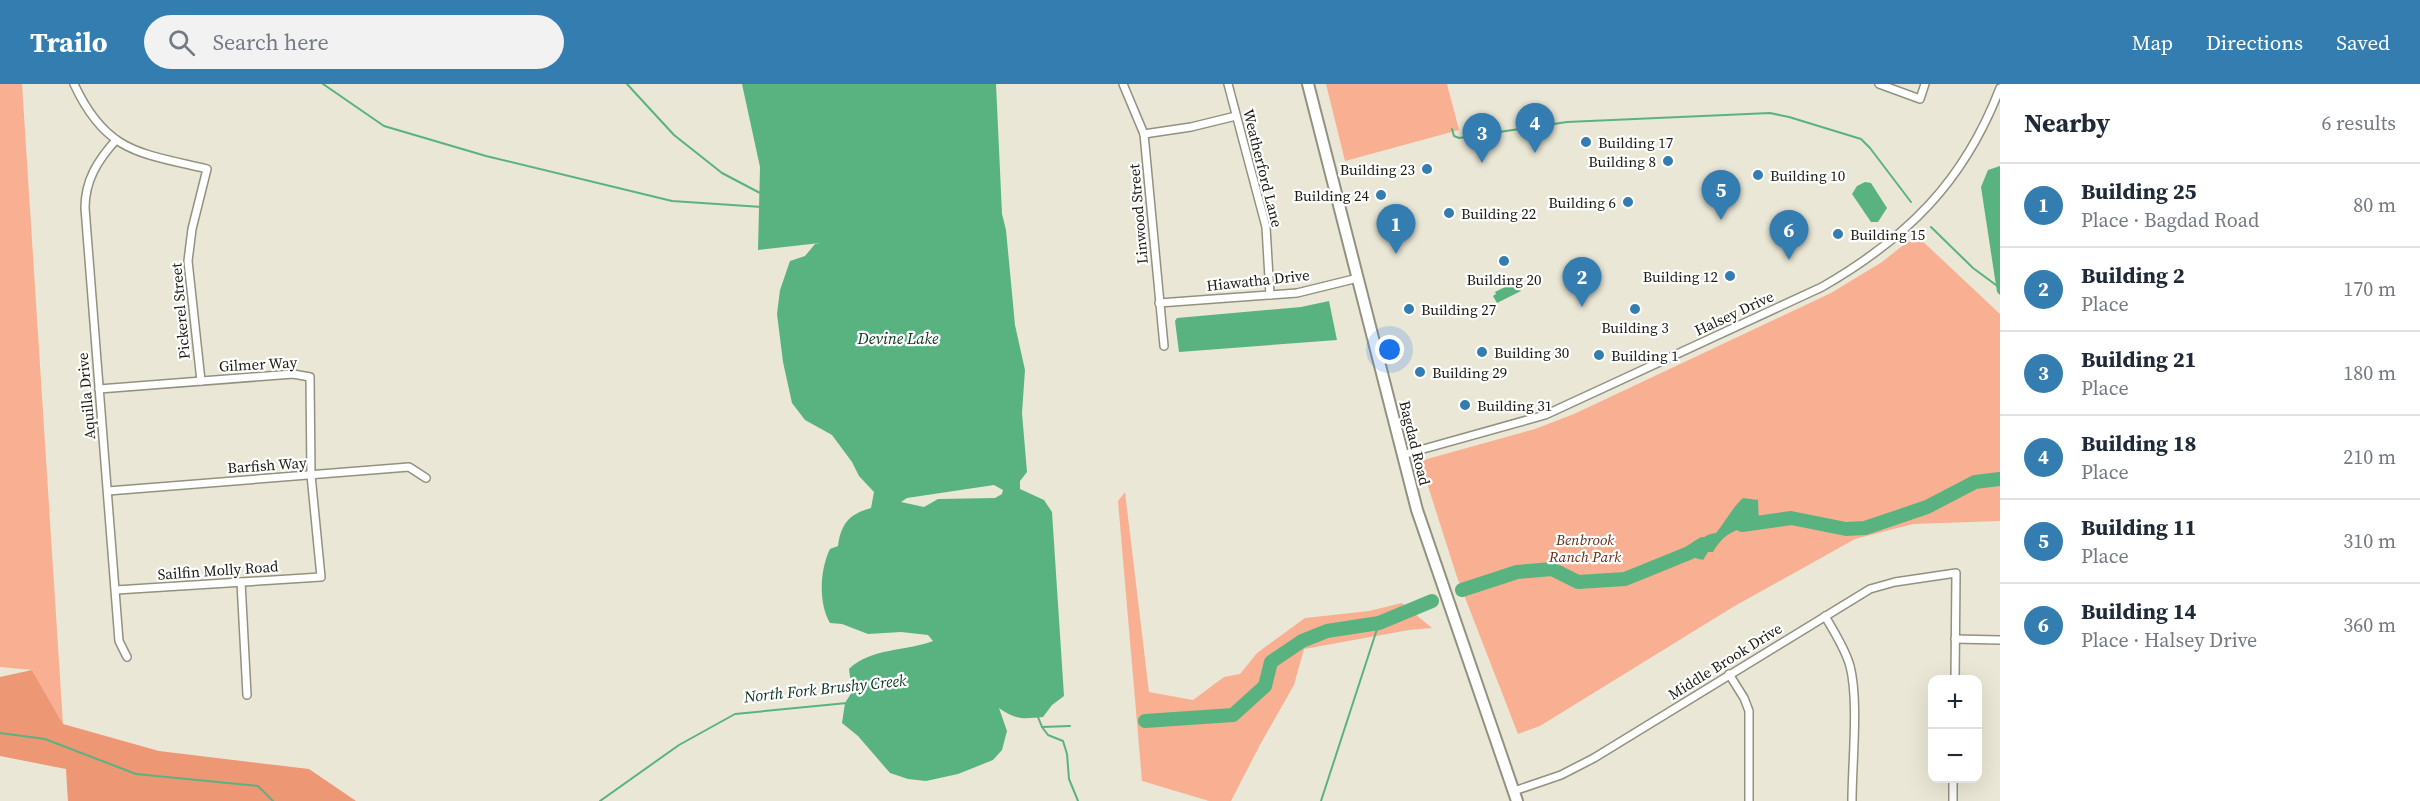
<!DOCTYPE html>
<meta charset="utf-8">
<style>
:root{--surface:#fff;--page:#f2f2f3;--text:#1f2937;--muted:#747a83;--line:#e0e1e3;--accent:#347db1}
body{margin:0;font-family:"Source Serif 4",serif;background:var(--page);color:var(--text)}
.controls{position:absolute;right:18px;bottom:18px;display:grid;overflow:hidden;border-radius:12px;box-shadow:0 6px 24px #0002}
.controls button{width:54px;height:54px;display:grid;place-items:center;padding:0;border:0;border-bottom:2px solid var(--line);background:var(--surface);color:var(--text);font:30px sans-serif}
.you{position:absolute;left:1390px;top:266px;width:21px;height:21px;margin:-15px;border:4px solid #fff;border-radius:50%;background:#1a73e8;box-shadow:0 0 0 9px #1a73e833}
.badge{display:grid;place-items:center;width:39px;height:39px;border-radius:50%;background:var(--accent);color:#fff;font-size:20px;font-weight:700}
.pin{position:absolute;translate:-50% -50px;filter:drop-shadow(0 2px 3px #0008)}
.pin::after{content:'';position:absolute;top:32px;width:21px;height:18px;background:inherit;clip-path:polygon(0 0,100% 0,50% 100%)}
.list{margin:0;padding:0;list-style:none}
h2{display:flex;justify-content:space-between;align-items:center;height:78px;margin:0;padding:0 24px;font-size:26px}
h2 small{font-size:20px;font-weight:400;color:var(--muted)}
.list li{display:grid;grid-template-columns:39px 1fr auto;gap:18px;align-items:center;box-sizing:border-box;height:84px;padding:0 24px;border-top:2px solid var(--line)}
.list b{display:block;font-size:22px;white-space:nowrap}
.list p{margin:0;font-size:20px;white-space:nowrap;color:var(--muted)}
.list em{font-size:20px;font-style:normal;color:var(--muted)}
.icon{flex:none;width:33px;height:33px;fill:none;stroke:currentColor;stroke-width:2;stroke-linecap:round;stroke-linejoin:round}
.map{position:relative;flex:none;width:2000px;height:717px;overflow:hidden}
header{display:flex;align-items:center;gap:36px;box-sizing:border-box;height:84px;padding:0 30px;background:var(--accent);color:#fff}
header strong{font-size:28px}
nav{display:flex;gap:33px;margin-inline-start:auto;font-size:21px}
.search{width:420px;height:54px;background:var(--page);display:flex;align-items:center;gap:15px;box-sizing:border-box;padding:0 21px;border-radius:33px;color:var(--muted);font-size:22px}
main{display:flex}
aside{flex:1;background:var(--surface)}
.map>svg:first-child{display:block}
.green{fill:#f9b092}
.forest{fill:#ed9774}
.water{fill:#59b381;fill-rule:evenodd}
.lines{fill:none;stroke-linecap:round;stroke-linejoin:round}
.stream{stroke:#59b381;stroke-width:2}
.river{stroke:#59b381;stroke-width:14}
.street-casing{stroke:#939180;stroke-width:10}
.secondary-casing{stroke:#939180;stroke-width:14}
.street{stroke:#fff;stroke-width:7}
.secondary{stroke:#fff;stroke-width:10}
.poi-dot{fill:#347db1;stroke:#fff;stroke-width:2}
.labels{text-anchor:middle;dominant-baseline:central;stroke-width:4.5;stroke-linejoin:round;paint-order:stroke}
.poi-label{font-size:15px;fill:#1c1b14;stroke:#fff;text-anchor:start}
.street-label{font-size:15px;fill:#1c1b14;stroke:#fff}
.park-label{font-size:15px;font-style:italic;fill:#632c15;stroke:#fff}
.water-label{font-size:16px;font-style:italic;fill:#0a321e;stroke:#fff}
</style>
<header>
<strong>Trailo</strong>
<div class="search"><svg class="icon" aria-label="search" viewBox="0 0 24 24"><circle cx="10" cy="10" r="6"/><path d="M15 15l6 6"/></svg>Search here</div>
<nav><a>Map</a><a>Directions</a><a>Saved</a></nav>
</header>
<main>
<div class="map">
<svg width="2000" height="717" viewBox="0 0 2000 717">
<rect width="100%" height="100%" fill="#eae7d6"/>
<!-- green -->
<g class="green">
<path d="M 0,0 L 22,0 L 63,640 L 32,586 L 0,583 Z"/>
<path d="M 1326,0 L 1447,0 L 1459,46 L 1345,77 Z"/>
<path d="M 1916,151 L 2000,230 L 2000,437 L 1913,440 L 1855,455 L 1733,523 L 1540,642 L 1518,650 L 1457,493 L 1420,377 L 1535,345 L 1574,330 L 1831,209 L 1882,178 Z"/>
<path d="M 1125,408 L 1149,608 L 1193,616 L 1224,593 L 1240,590 L 1257,569 L 1305,534 L 1369,527 L 1402,519 L 1432,544 L 1409,546 L 1304,565 L 1294,601 L 1261,659 L 1231,717 L 1209,717 L 1142,697 L 1118,417 Z"/>
</g>
<!-- forest -->
<path class="forest" d="M 32,586 L 63,640 L 159,667 L 309,685 L 356,717 L 68,717 L 66,685 L 0,672 L 0,593 Z"/>
<!-- water -->
<g class="water">
<path d="M 742,0 L 996,0 L 1002,130 L 1006,146 L 1015,241 L 1025,286 L 1022,329 L 1027,388 L 1020,397 L 1020,405 L 1044,416 L 1052,428 L 1064,612 L 1052,621 L 1043,633 C 1023,635 1016,636 999,624 L 1007,647 L 1002,666 L 993,676 L 958,690 L 926,697 L 908,695 L 890,689 L 858,652 L 842,639 L 845,619 L 852,608 L 849,585 C 870,564 907,567 933,557 L 928,551 L 901,548 L 868,550 L 842,540 L 830,539 C 818,519 820,485 830,465 L 838,462 C 841,440 849,430 871,424 L 874,408 L 859,392 L 852,378 L 832,351 L 805,336 L 792,319 L 783,278 L 777,230 L 780,206 L 790,177 L 805,172 L 815,160 L 820,159 L 758,166 L 760,83 ZM 994,401 L 1003,406 L 1002,410 L 995,414 L 938,415 L 924,423 L 901,418 L 907,414 Z"/>
<path d="M 2000,82 L 2000,211 L 1997,208 L 1981,103 L 1988,86 Z"/>
<path d="M 1865,98 L 1871,99 L 1887,124 L 1878,138 L 1871,138 L 1852,110 L 1857,102 Z"/>
<path d="M 1513,199 L 1515,203 L 1518,202 L 1521,207 L 1497,219 L 1493,212 L 1496,210 L 1495,208 Z"/>
<path d="M 1329,217 L 1337,256 L 1179,268 L 1175,237 L 1177,234 L 1301,223 Z"/>
<path d="M 1743,414 L 1758,416 L 1759,443 C 1737,443 1724,449 1713,468 L 1708,468 L 1703,476 L 1691,473 L 1689,468 C 1695,459 1706,449 1716,449 C 1726,437 1732,424 1743,414 Z"/>
</g>
<g class="lines">
<!-- stream -->
<g class="stream">
<path d="M 323,0 L 384,42 L 486,72 L 672,117 L 762,123"/>
<path d="M 627,0 L 674,51 L 722,89 L 760,109"/>
<path d="M 1452,45 L 1454,52 L 1459,54 L 1567,38 L 1770,29 L 1789,33 L 1861,55 L 1870,64 L 1911,118"/>
<path d="M 1931,143 L 1973,184 L 2000,204"/>
<path d="M 1038,633 L 1042,643 L 1070,642"/>
<path d="M 1042,643 L 1048,651 L 1063,657 L 1067,670 L 1069,695 L 1078,717"/>
<path d="M 0,649 L 45,655 L 136,690 L 258,702 L 273,717"/>
<path d="M 600,717 L 679,661 L 735,630 L 847,619"/>
<path d="M 1321,717 L 1379,539"/>
</g>
<!-- river -->
<g class="river">
<path d="M 1742,441 L 1791,434 L 1846,445 L 1865,444 L 1927,423 L 1975,398 L 2000,395"/>
<path d="M 1462,506 L 1517,488 L 1552,485 L 1578,498 L 1625,495 L 1689,469 L 1703,460"/>
<path d="M 1145,637 L 1233,631 L 1265,602 L 1271,578 L 1302,557 L 1327,547 L 1379,539 L 1432,517"/>
</g>
<defs>
<g id="street">
<path d="M 74,0 C 106,69 140,69 207,85 L 192,145 L 188,177 L 201,297"/>
<path d="M 1123,0 L 1144,50 L 1164,262"/>
<path d="M 1228,0 L 1266,143 L 1270,211"/>
<path d="M 1879,0 L 1920,15 L 1925,0"/>
<path d="M 1144,50 L 1191,43 L 1236,32"/>
<path d="M 116,56 C 98,76 85,96 85,124 L 119,557 L 127,573"/>
<path d="M 1159,219 L 1297,209 L 1358,194"/>
<path d="M 99,305 L 293,290 L 310,293 L 311,391 L 321,493 L 116,506"/>
<path d="M 1402,371 L 1545,331 L 1822,203 C 1907,154 1964,98 2000,4"/>
<path d="M 108,407 L 409,383 L 426,394"/>
<path d="M 241,498 L 247,611"/>
<path d="M 1825,532 C 1834,548 1845,564 1850,582 C 1859,617 1852,679 1852,717"/>
<path d="M 1955,555 L 2000,556"/>
<path d="M 1729,590 L 1744,614 L 1749,627 L 1749,717"/>
<path d="M 1514,707 L 1561,691 L 1594,674 L 1870,505 L 1895,498 L 1956,489 L 1955,596"/>
<path d="M 1953,717 L 1953,694"/>
</g>
<path id="secondary" d="M 1308,0 L 1417,426 L 1517,717"/>
</defs>
<!-- street casing -->
<use href="#street" class="street-casing"/>
<!-- secondary casing -->
<use href="#secondary" class="secondary-casing"/>
<!-- street -->
<use href="#street" class="street"/>
<!-- secondary -->
<use href="#secondary" class="secondary"/>
</g>
<!-- markers -->
<g class="poi-dot">
<circle cx="1586" cy="58" r="6"/>
<circle cx="1668" cy="77" r="6"/>
<circle cx="1427" cy="85" r="6"/>
<circle cx="1758" cy="91" r="6"/>
<circle cx="1381" cy="111" r="6"/>
<circle cx="1628" cy="118" r="6"/>
<circle cx="1449" cy="129" r="6"/>
<circle cx="1838" cy="150" r="6"/>
<circle cx="1504" cy="177" r="6"/>
<circle cx="1730" cy="192" r="6"/>
<circle cx="1409" cy="225" r="6"/>
<circle cx="1635" cy="225" r="6"/>
<circle cx="1482" cy="268" r="6"/>
<circle cx="1599" cy="271" r="6"/>
<circle cx="1420" cy="288" r="6"/>
<circle cx="1465" cy="321" r="6"/>
</g>
<g class="labels">
<!-- poi labels -->
<g class="poi-label">
<text x="1598" y="58">Building 17</text>
<text x="1656" y="77" text-anchor="end">Building 8</text>
<text x="1415" y="85" text-anchor="end">Building 23</text>
<text x="1770" y="91">Building 10</text>
<text x="1369" y="111" text-anchor="end">Building 24</text>
<text x="1616" y="118" text-anchor="end">Building 6</text>
<text x="1461" y="129">Building 22</text>
<text x="1850" y="150">Building 15</text>
<text x="1718" y="192" text-anchor="end">Building 12</text>
<text x="1504" y="195" text-anchor="middle">Building 20</text>
<text x="1421" y="225">Building 27</text>
<text x="1635" y="243" text-anchor="middle">Building 3</text>
<text x="1494" y="268">Building 30</text>
<text x="1611" y="271">Building 1</text>
<text x="1432" y="288">Building 29</text>
<text x="1477" y="321">Building 31</text>
</g>
<!-- street labels -->
<g class="street-label">
<text transform="translate(1263 84) rotate(76)">Weatherford Lane</text>
<text transform="translate(1138 130) rotate(-95)">Linwood Street</text>
<text transform="translate(1258 196) rotate(-6)">Hiawatha Drive</text>
<text transform="translate(180 227) rotate(-95)">Pickerel Street</text>
<text transform="translate(1734 229) rotate(-25)">Halsey Drive</text>
<text transform="translate(258 280) rotate(-3)">Gilmer Way</text>
<text transform="translate(86 312) rotate(-95)">Aquilla Drive</text>
<text transform="translate(1415 359) rotate(76)">Bagdad Road</text>
<text transform="translate(267 381) rotate(-4)">Barfish Way</text>
<text transform="translate(218 486) rotate(-4)">Sailfin Molly Road</text>
<text transform="translate(1725 577) rotate(-32)">Middle Brook Drive</text>
</g>
<!-- park labels -->
<g class="park-label">
<text x="1585" y="455">Benbrook<tspan x="1585" dy="17">Ranch Park</tspan></text>
</g>
<!-- water labels -->
<g class="water-label">
<text x="898" y="254">Devine Lake</text>
<text transform="translate(825 604) rotate(-6)">North Fork Brushy Creek</text>
</g>
</g>
</svg>
<div class="controls">
<button>+</button>
<button>−</button>
</div>
<div class="you"></div>
<div class="pin badge" style="left:1396px;top:170px">1</div>
<div class="pin badge" style="left:1582px;top:223px">2</div>
<div class="pin badge" style="left:1482px;top:79px">3</div>
<div class="pin badge" style="left:1535px;top:69px">4</div>
<div class="pin badge" style="left:1721px;top:136px">5</div>
<div class="pin badge" style="left:1789px;top:176px">6</div>
</div>
<aside>
<h2>Nearby<small>6 results</small></h2>
<ul class="list">
<li><span class="badge">1</span><div><b>Building 25</b><p>Place · Bagdad Road</p></div><em>80 m</em></li>
<li><span class="badge">2</span><div><b>Building 2</b><p>Place</p></div><em>170 m</em></li>
<li><span class="badge">3</span><div><b>Building 21</b><p>Place</p></div><em>180 m</em></li>
<li><span class="badge">4</span><div><b>Building 18</b><p>Place</p></div><em>210 m</em></li>
<li><span class="badge">5</span><div><b>Building 11</b><p>Place</p></div><em>310 m</em></li>
<li><span class="badge">6</span><div><b>Building 14</b><p>Place · Halsey Drive</p></div><em>360 m</em></li>
</ul>
</aside>
</main>
